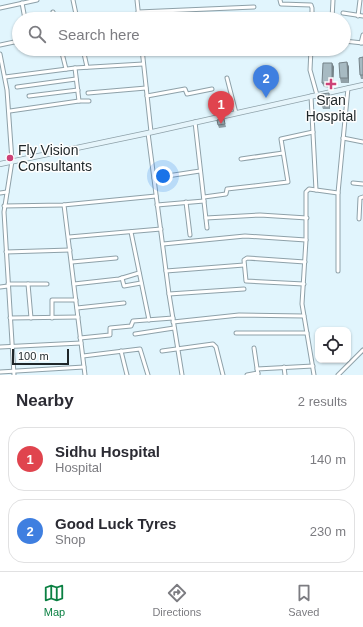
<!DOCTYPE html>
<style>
:root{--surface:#fff;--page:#f7f7f7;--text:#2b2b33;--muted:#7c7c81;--line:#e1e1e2;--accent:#0b8043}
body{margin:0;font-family:Helvetica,sans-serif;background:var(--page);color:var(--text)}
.controls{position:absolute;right:12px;bottom:12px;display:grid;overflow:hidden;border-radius:8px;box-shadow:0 1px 3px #0004}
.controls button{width:36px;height:36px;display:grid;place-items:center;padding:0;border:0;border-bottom:1px solid var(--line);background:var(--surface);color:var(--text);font:20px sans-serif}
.scale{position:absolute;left:12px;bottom:10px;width:57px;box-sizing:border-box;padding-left:4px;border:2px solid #1e2629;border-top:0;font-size:11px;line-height:14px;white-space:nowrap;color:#1e2629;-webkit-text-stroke:3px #fefefe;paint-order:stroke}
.you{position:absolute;left:163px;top:176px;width:14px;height:14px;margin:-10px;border:3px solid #fff;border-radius:50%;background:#1a73e8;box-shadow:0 0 0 6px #1a73e833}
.badge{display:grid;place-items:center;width:26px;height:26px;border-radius:50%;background:var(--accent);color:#fff;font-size:13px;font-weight:700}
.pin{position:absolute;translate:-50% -33px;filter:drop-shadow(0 1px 2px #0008)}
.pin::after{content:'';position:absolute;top:21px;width:14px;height:12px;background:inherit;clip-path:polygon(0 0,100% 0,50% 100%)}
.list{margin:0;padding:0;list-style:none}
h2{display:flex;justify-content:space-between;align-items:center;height:52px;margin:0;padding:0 16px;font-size:17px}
h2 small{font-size:13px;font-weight:400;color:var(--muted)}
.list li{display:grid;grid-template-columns:26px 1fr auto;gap:12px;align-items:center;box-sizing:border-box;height:64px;margin:0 8px 8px;padding:0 8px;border:1px solid var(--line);border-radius:16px}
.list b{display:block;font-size:15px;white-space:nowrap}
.list p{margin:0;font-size:13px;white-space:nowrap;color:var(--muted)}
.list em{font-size:13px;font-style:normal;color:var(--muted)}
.icon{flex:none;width:22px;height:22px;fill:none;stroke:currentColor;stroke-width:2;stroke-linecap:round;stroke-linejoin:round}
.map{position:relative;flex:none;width:363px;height:375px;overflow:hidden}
.search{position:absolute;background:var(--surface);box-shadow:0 1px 3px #0004;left:12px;right:12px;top:12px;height:44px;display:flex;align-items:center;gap:10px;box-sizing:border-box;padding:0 14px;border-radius:22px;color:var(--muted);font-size:15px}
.sheet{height:196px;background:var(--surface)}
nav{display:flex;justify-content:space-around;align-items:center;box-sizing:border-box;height:56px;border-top:1px solid var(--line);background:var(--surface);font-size:11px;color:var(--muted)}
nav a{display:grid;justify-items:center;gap:2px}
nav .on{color:var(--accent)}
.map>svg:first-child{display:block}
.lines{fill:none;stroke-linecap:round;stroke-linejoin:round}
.street-casing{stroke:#8ea1a9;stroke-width:5}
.secondary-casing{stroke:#8ea1a9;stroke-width:6}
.street{stroke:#fff;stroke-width:3}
.secondary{stroke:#e6f5fb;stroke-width:4.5}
.wall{fill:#90a0a7}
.shaded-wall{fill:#758288}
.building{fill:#a7bac2;stroke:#758288}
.poi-dot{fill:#cd4277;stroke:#fefefe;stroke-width:1.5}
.labels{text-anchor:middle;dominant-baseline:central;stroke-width:3;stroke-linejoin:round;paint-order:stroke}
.poi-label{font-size:14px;fill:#1e2629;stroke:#fefefe}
</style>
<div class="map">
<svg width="363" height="375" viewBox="0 0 363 375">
<rect width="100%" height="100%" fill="#e1f5fd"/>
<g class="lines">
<defs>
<g id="street">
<path d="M 73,0 L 77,19"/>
<path d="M 137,0 L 139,19"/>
<path d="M 280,0 L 281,4 L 311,5 L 312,8 L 312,19"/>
<path d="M 22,3 L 25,19"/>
<path d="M 0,8 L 37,0"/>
<path d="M 53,12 L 55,19"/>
<path d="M 138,12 L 254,7"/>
<path d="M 343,13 L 363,16"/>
<path d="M 358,16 L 360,0"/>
<path d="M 332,19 L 333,0"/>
<path d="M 344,41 L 363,43"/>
<path d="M 361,43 L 363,35"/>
<path d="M 0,45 L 19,41"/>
<path d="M 61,49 L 66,69"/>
<path d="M 83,49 L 87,67"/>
<path d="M 142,49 L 151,132"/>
<path d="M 311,49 L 310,70 L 317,95"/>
<path d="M 0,54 L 7,90 L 12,161 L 4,212 L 14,375"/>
<path d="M 75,68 L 79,101 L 89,101"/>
<path d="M 5,77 L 75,68 L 143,64"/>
<path d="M 227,78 L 236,113"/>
<path d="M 17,87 L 76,79"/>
<path d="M 88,93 L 146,88"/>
<path d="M 29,96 L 78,90"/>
<path d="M 147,96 L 185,89 L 187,94 L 212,89"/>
<path d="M 311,96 L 316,190"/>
<path d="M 10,111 L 79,101"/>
<path d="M 195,122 L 207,228"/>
<path d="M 148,133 L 169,294 L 182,375"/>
<path d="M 343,138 L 363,142"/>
<path d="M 241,159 L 283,153"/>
<path d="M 154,178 L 200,171"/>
<path d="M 353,183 L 363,184"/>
<path d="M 0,193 L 7,192"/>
<path d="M 204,197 L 226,194 L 227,189 L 288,182 L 281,139 L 313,132"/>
<path d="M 186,202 L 190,235"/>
<path d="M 64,205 L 85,375"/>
<path d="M 157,205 L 204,201"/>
<path d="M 4,206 L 63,205 L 156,196"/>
<path d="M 206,218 L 260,215 L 307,218"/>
<path d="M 359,219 L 360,198 L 363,197"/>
<path d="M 131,232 L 149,320"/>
<path d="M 69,237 L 161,229"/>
<path d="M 163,244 L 245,236 L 306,240"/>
<path d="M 6,252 L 70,250"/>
<path d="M 72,262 L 116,258"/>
<path d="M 166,271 L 244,265"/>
<path d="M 338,271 L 338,193 L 348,88"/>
<path d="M 122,278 L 124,286 L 141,283"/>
<path d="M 8,284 L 47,284"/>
<path d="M 28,284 L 31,318"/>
<path d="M 74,284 L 119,279 L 139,273"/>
<path d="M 304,284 L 246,281 L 244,260 L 247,258 L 305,262"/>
<path d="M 0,287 L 8,286"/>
<path d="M 169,294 L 244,289"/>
<path d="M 77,308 L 124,303"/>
<path d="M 10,318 L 78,317"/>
<path d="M 52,318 L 52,300 L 76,300"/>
<path d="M 173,322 L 239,315 L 304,316"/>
<path d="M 236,333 L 307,333"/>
<path d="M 135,334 L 174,328"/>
<path d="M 80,338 L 110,335 L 110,328 L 131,326 L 133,321 L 173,318"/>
<path d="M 0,347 L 81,343"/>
<path d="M 254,348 L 258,375"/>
<path d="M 121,351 L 127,375"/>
<path d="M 162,351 L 213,344 L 216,347 L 223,375"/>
<path d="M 83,356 L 140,349 L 148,375"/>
<path d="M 284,367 L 285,375"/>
<path d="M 257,369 L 313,366"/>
<path d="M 0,372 L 84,367"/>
<path d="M 247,375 L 258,373"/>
<path d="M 314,375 L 302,304 L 306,240 L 306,192 L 309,189 L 338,193"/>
<path d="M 338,375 L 363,350"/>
</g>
<path id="secondary" d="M 0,164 L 148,133 L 363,85"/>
</defs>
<!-- street casing -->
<use href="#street" class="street-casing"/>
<!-- secondary casing -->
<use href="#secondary" class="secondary-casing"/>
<!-- street -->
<use href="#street" class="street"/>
<!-- secondary -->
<use href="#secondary" class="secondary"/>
</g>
<!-- wall -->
<g class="wall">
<path d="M 363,57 L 363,79 L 361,79 L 360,75 Z"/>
<path d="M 347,62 L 349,67 L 349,83 L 341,83 L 340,78 Z"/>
<path d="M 332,63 L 334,67 L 333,88 L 324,87 L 322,83 Z"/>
<path d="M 330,98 L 330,109 L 323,109 L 321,104 Z"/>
<path d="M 224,119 L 226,127 L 219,128 L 218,125 Z"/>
</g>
<!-- shaded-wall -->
<g class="shaded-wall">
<path d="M 347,62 L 349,67 L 349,83 L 348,78 Z"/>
<path d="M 332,63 L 334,67 L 333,88 L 332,83 Z"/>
<path d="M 329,93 L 330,98 L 330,109 L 329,104 Z"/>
</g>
<!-- building -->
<g class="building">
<path d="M 363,57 L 363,75 L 360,75 L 359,58 Z"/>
<path d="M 347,62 L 348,78 L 340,78 L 339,63 Z"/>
<path d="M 323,63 L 332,63 L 332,83 L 322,83 Z"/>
<path d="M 329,93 L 329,104 L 321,104 L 321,94 Z"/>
<path d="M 224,119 L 225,124 L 218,125 L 217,120 Z"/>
</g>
<!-- markers -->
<g class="poi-dot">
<path d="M329 78h4v4h4v4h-4v4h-4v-4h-4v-4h4z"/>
<circle cx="10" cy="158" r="4"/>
</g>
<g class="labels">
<!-- poi labels -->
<g class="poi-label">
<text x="331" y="100">Sran<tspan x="331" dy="16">Hospital</tspan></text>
<text x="18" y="150" text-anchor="start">Fly Vision<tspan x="18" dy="16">Consultants</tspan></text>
</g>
</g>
</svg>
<div class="controls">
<button><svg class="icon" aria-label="locate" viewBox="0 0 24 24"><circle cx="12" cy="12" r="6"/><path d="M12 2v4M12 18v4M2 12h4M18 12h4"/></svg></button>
</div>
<div class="scale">100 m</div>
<div class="you"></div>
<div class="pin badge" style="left:221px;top:124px;background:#e0444e">1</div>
<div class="pin badge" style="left:266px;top:98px;background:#3f7fe0">2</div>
<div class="search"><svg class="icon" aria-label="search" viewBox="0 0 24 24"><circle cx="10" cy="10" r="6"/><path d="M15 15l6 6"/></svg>Search here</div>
</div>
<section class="sheet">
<h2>Nearby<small>2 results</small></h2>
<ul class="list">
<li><span class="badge" style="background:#e0444e">1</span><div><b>Sidhu Hospital</b><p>Hospital</p></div><em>140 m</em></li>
<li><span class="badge" style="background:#3f7fe0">2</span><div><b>Good Luck Tyres</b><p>Shop</p></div><em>230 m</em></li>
</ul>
</section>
<nav>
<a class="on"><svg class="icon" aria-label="map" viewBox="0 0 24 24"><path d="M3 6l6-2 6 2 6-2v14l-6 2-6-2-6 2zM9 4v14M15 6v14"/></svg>Map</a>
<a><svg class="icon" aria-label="directions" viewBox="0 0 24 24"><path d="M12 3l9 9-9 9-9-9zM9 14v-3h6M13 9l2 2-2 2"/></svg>Directions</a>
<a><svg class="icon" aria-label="saved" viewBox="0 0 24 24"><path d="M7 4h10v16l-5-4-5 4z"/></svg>Saved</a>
</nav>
